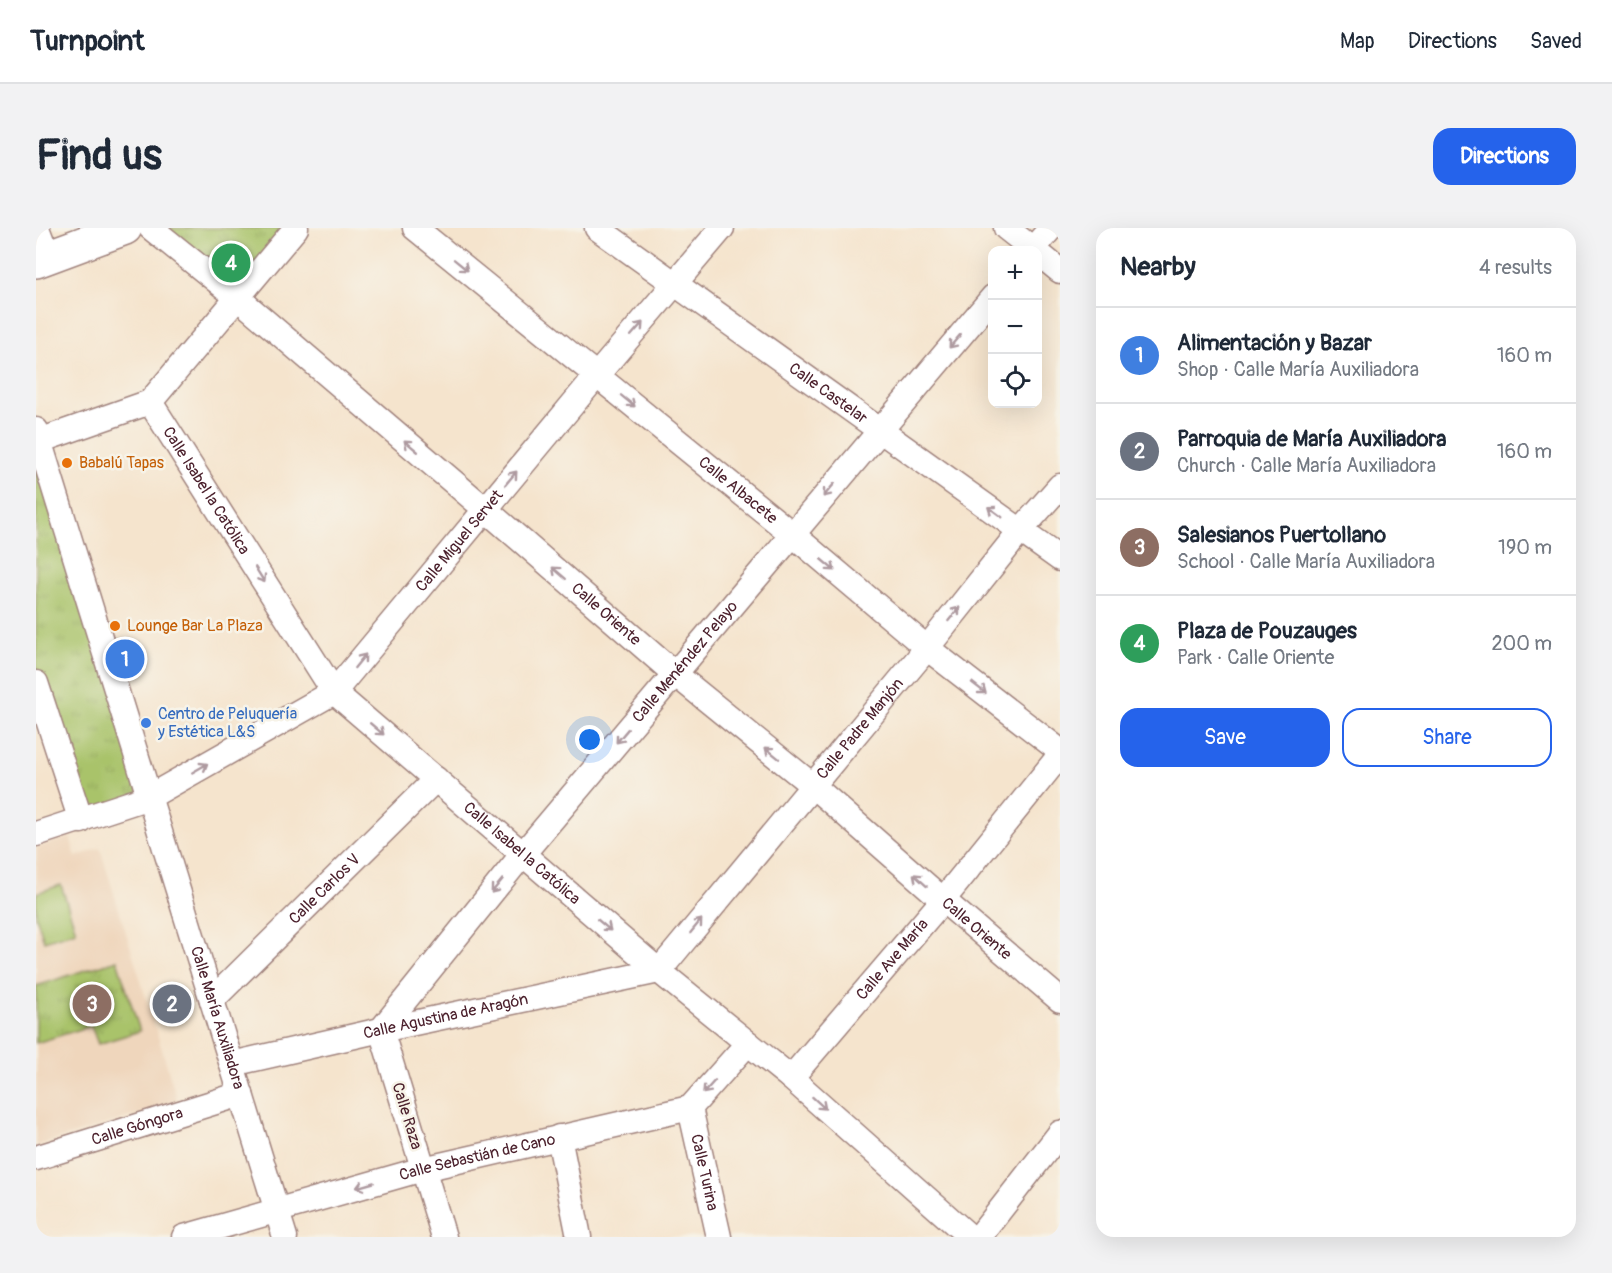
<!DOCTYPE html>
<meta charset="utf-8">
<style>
:root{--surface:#fff;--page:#f2f2f3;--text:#1f2937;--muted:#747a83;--line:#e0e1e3;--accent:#2563eb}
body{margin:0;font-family:Pangolin,sans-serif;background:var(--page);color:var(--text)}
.controls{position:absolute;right:18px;top:18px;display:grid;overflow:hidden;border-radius:12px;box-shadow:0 6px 24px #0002}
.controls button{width:54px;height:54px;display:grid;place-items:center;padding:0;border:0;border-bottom:2px solid var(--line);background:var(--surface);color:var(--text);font:30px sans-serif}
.you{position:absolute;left:554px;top:512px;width:21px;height:21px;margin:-15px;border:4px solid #fff;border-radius:50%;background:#1a73e8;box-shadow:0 0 0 9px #1a73e833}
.badge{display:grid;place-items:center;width:39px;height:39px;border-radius:50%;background:var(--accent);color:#fff;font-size:20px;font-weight:700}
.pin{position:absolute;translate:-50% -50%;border:3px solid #fff;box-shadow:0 2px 6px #0006}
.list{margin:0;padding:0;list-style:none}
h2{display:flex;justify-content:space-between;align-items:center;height:78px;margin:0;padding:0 24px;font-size:26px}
h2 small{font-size:20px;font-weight:400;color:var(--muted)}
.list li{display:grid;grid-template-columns:39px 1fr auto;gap:18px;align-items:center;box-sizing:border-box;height:96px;padding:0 24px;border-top:2px solid var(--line)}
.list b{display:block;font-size:22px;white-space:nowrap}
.list p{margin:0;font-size:20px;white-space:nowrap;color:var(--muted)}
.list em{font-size:20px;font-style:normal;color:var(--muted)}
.actions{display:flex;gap:12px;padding:18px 24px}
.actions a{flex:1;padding:14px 0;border:2px solid var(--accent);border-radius:18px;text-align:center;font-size:21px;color:var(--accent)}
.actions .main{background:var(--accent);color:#fff}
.icon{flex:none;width:33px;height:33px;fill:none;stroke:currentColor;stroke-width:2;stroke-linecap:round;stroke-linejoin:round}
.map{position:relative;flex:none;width:1024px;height:1009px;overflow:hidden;border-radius:18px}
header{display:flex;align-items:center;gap:36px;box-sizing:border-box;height:84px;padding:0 30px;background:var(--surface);border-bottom:2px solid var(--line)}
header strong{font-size:28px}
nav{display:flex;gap:33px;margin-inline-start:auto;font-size:21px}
.intro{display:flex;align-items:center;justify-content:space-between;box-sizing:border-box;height:144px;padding:0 36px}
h1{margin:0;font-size:42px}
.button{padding:15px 27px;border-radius:18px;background:var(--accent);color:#fff;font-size:21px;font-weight:700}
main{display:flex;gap:36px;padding:0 36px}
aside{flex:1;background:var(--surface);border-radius:18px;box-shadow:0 6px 24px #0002}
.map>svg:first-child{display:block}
.built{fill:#efd6bc}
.grass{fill:#a9c36a;stroke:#7a714a;stroke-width:1.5}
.park{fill:url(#park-tufts);stroke:#7a714a;stroke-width:1.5}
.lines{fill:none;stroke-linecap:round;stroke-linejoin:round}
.street-casing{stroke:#a0827c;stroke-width:27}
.secondary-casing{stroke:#a0827c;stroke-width:36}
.street{stroke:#fff;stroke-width:24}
.secondary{stroke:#fff;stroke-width:33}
.oneway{stroke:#ae9aa0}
.food-dot{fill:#e8710a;stroke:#f7f3e8;stroke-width:2}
.shop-dot{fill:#3f7fe0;stroke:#f7f3e8;stroke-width:2}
.labels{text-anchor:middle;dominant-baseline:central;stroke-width:5;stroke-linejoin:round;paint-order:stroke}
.street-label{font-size:16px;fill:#4a1f2b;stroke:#f7f3e8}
.food-label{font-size:16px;fill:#c56008;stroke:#f7f3e8;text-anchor:start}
.shop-label{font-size:16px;fill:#366cbe;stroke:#f7f3e8;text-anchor:start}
</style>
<header>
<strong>Turnpoint</strong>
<nav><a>Map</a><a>Directions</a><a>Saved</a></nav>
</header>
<div class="intro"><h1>Find us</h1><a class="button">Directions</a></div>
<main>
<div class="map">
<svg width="1024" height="1009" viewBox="0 0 1024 1009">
<defs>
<pattern id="park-tufts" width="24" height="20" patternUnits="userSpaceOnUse" patternTransform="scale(1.5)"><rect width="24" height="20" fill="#a9c36a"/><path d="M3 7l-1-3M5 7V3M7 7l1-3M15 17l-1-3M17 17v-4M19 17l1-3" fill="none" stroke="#93a75c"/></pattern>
</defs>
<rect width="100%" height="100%" fill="#f7f3e8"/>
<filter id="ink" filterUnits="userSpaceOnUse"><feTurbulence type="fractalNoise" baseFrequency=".0167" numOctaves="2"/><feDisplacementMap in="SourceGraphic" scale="12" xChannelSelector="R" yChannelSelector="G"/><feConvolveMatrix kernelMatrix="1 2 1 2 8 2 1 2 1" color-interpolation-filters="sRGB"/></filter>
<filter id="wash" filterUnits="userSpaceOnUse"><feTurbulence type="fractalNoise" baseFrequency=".008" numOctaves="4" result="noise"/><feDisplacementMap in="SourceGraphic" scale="24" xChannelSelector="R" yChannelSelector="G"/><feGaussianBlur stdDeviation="1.35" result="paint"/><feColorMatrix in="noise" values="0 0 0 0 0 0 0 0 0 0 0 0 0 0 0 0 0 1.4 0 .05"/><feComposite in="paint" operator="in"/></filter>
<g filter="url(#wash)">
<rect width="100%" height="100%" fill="#f5e4cd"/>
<!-- built -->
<path class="built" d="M 34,609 L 40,629 L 64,620 L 142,874 L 0,918 L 0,620 Z"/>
<!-- grass -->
<path class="grass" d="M 25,657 L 40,703 L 8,713 L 0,688 L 0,665 Z"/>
<!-- park -->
<g class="park">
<path d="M 115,0 L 260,0 L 202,70 Z"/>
<path d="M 0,202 L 113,569 L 45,593 L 0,455 Z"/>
<path d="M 81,732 L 104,803 L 62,816 L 55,798 L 0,815 L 0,758 Z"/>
</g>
</g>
<g filter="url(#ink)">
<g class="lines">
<defs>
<g id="street">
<path d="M 1,0 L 12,29"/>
<path id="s1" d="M 115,0 L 202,70 L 449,281 L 639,446 L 776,557 L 907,672 L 1024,772"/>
<path id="s2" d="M 379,0 L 756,306 L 891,420 L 1024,523"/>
<path id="s3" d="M 561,0 L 1024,331"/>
<path d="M 970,0 L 998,22"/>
<path d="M 996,22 L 1015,0"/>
<path d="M 1002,25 L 1024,43"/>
<path id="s4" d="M 114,174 L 298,464 L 623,743 L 755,850 L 934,1009"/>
<path id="s5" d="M 0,202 L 249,1009"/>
<path d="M 3,213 L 114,174 L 260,0"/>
<path d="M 0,455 L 45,593"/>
<path id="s6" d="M 0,606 L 113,569 L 298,464 L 561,147 L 686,0"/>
<path id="s7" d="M 176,772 L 400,551"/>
<path id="s8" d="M 196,836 L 345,802 L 623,743 L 891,420 L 985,302 L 1024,258"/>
<path id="s9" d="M 755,850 L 907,672 L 1024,527"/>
<path id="s10" d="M 654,880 L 683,1009"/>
<path d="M 523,909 L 543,1009"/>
<path id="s11" d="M 0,930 L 205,866"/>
<path id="s12" d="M 148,1009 L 387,941 L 654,880 L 712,815"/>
<path id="s13" d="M 408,1009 L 345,802 L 486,627 L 957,69"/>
<path d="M 943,1009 L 1024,905"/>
</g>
<path id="secondary" d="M 0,33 L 89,0"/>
</defs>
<!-- street casing -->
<use href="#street" class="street-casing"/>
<!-- secondary casing -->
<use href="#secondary" class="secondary-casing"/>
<!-- street -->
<use href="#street" class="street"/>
<!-- secondary -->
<use href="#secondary" class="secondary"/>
</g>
<!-- one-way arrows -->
<defs><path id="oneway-shaft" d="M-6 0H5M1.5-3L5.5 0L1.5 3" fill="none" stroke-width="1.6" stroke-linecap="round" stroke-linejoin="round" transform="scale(1.5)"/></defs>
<g class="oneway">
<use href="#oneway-shaft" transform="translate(425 37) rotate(39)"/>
<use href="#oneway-shaft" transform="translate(601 101) rotate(-49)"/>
<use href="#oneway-shaft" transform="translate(919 113) rotate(130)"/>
<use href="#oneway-shaft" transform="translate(592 173) rotate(39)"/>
<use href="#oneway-shaft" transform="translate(375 218) rotate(-140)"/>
<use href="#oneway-shaft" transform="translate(475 250) rotate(-50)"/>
<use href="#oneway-shaft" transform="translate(793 262) rotate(130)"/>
<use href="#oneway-shaft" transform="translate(959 284) rotate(-144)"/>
<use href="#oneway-shaft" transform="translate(792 337) rotate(40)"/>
<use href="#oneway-shaft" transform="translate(523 345) rotate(-139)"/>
<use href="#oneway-shaft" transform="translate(224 347) rotate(58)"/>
<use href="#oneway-shaft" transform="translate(918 386) rotate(-51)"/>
<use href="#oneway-shaft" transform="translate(324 433) rotate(-51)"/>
<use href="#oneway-shaft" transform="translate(943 460) rotate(38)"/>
<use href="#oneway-shaft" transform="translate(341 501) rotate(40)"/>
<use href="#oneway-shaft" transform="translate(586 508) rotate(130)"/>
<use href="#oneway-shaft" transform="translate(736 525) rotate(-141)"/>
<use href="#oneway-shaft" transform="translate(164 540) rotate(-30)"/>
<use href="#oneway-shaft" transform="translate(884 652) rotate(-138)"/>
<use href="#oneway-shaft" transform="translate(461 658) rotate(129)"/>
<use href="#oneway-shaft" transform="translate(568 697) rotate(40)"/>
<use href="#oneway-shaft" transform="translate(660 698) rotate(-51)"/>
<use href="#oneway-shaft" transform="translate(673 859) rotate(132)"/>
<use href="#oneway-shaft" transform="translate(783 875) rotate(42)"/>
<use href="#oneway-shaft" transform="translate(329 957) rotate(164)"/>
</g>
</g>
<!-- markers -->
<g class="food-dot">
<circle cx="31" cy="235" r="6"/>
<circle cx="79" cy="398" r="6"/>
</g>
<circle class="shop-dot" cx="110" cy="495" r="6"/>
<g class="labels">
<!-- street labels -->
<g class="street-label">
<text stroke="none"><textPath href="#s3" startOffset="284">Calle Castelar</textPath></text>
<text stroke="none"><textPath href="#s4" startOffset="105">Calle Isabel la Católica</textPath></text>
<text stroke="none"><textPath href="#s2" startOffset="416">Calle Albacete</textPath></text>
<text stroke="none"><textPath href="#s6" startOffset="528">Calle Miguel Servet</textPath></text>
<text stroke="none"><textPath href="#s1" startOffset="597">Calle Oriente</textPath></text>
<text stroke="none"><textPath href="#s13" startOffset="694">Calle Menéndez Pelayo</textPath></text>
<text stroke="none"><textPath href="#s8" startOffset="752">Calle Padre Manjón</textPath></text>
<text stroke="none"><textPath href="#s4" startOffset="591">Calle Isabel la Católica</textPath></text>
<text stroke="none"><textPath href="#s7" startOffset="158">Calle Carlos V</textPath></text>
<text stroke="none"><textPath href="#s1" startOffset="1083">Calle Oriente</textPath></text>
<text stroke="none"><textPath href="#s9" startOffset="156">Calle Ave María</textPath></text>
<text stroke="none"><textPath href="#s5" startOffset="615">Calle María Auxiliadora</textPath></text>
<text stroke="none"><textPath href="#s8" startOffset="219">Calle Agustina de Aragón</textPath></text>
<text transform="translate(371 888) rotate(73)">Calle Raza</text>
<text stroke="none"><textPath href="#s11" startOffset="106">Calle Góngora</textPath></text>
<text stroke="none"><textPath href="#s12" startOffset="304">Calle Sebastián de Cano</textPath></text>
<text stroke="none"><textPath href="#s10" startOffset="66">Calle Turina</textPath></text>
</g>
<!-- food labels -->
<g class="food-label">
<text x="43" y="235">Babalú Tapas</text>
<text x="91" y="398">Lounge Bar La Plaza</text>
</g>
<!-- shop labels -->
<g class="shop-label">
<text x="122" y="486">Centro de Peluquería<tspan x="122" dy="18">y Estética L&amp;S</tspan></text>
</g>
</g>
</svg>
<div class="controls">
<button>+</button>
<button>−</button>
<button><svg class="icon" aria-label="locate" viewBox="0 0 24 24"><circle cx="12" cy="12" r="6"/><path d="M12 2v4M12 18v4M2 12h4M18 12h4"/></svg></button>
</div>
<div class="you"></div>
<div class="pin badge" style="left:89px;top:431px;background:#3f7fe0">1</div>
<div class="pin badge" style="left:136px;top:776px;background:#6b7280">2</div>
<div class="pin badge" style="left:56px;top:776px;background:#8d6e63">3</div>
<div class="pin badge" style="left:195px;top:35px;background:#2e9e5b">4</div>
</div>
<aside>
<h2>Nearby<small>4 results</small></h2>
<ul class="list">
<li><span class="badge" style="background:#3f7fe0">1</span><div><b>Alimentación y Bazar</b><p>Shop · Calle María Auxiliadora</p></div><em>160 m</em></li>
<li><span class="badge" style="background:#6b7280">2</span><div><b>Parroquia de María Auxiliadora</b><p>Church · Calle María Auxiliadora</p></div><em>160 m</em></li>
<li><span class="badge" style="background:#8d6e63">3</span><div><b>Salesianos Puertollano</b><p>School · Calle María Auxiliadora</p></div><em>190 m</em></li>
<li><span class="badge" style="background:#2e9e5b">4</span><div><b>Plaza de Pouzauges</b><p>Park · Calle Oriente</p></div><em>200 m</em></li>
</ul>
<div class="actions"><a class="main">Save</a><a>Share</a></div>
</aside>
</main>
